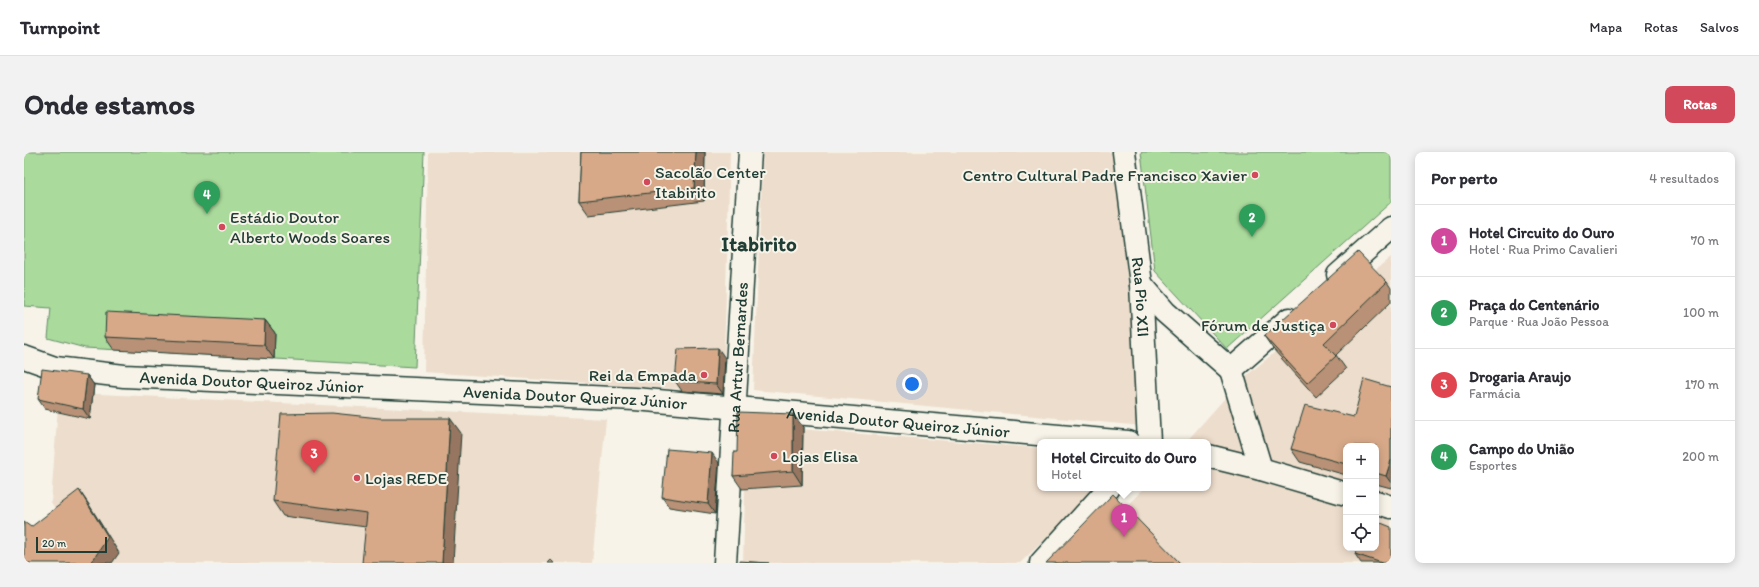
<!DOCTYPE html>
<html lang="pt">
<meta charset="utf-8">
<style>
:root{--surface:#fff;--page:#f2f2f3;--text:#2b2b33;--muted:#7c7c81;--line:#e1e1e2;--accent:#d1495b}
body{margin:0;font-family:Itim,sans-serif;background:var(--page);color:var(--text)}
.controls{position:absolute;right:12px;bottom:12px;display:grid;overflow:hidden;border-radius:8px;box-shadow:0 2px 10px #0003}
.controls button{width:36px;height:36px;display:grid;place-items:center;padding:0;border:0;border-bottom:1px solid var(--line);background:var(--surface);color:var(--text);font:20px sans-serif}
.scale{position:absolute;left:12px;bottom:10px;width:71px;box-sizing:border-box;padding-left:4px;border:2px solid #1f3d34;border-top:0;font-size:11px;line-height:14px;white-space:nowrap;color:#1f3d34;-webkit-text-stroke:3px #f7f3e8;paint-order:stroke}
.you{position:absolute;left:888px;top:232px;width:14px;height:14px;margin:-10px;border:3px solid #fff;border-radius:50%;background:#1a73e8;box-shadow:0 0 0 6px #1a73e833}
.badge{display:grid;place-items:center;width:26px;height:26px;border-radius:50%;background:var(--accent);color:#fff;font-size:13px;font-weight:700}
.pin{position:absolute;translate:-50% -33px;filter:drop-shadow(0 1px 2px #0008)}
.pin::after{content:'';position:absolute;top:21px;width:14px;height:12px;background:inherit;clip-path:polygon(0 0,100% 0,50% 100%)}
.popup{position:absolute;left:1013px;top:287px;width:174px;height:52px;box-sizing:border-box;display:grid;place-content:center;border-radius:8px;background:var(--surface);filter:drop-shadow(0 1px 3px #0005);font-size:13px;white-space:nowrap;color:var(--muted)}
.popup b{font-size:15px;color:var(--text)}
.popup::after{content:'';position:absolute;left:50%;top:100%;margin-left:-8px;border:8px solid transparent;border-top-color:var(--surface)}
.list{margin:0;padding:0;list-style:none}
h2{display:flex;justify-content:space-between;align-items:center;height:52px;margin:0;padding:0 16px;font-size:17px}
h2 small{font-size:13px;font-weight:400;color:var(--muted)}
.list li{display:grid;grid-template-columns:26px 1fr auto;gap:12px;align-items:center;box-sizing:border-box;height:72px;padding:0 16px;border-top:1px solid var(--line)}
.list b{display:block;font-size:15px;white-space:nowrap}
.list p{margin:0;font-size:13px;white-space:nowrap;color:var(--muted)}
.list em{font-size:13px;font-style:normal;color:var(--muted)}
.icon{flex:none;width:22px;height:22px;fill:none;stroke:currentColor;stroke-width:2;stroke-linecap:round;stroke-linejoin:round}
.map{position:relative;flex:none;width:1367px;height:411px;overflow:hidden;border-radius:8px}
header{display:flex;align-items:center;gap:24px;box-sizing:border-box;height:56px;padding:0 20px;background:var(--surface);border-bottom:1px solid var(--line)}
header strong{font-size:19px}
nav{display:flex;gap:22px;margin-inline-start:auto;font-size:14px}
.intro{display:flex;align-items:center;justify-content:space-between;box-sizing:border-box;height:96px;padding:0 24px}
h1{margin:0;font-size:28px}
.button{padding:10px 18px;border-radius:8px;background:var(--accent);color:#fff;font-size:14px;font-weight:700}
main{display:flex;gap:24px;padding:0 24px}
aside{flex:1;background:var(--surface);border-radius:8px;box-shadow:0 2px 10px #0003}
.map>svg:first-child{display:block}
.built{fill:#edddcc;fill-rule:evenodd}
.green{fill:#aadb9c;stroke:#648c68}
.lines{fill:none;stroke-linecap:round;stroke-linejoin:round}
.minor-casing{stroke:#1f3d34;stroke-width:25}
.major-casing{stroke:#1f3d34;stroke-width:25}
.minor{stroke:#f7f3e8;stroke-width:22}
.major{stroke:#f7f3e8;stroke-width:22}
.wall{fill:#b99176;stroke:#1f3d34}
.shaded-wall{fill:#967660;stroke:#1f3d34}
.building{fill:#d7a989;stroke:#1f3d34}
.poi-dot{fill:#d1495b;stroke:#f7f3e8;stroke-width:1.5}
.labels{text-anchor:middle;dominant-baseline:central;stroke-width:4;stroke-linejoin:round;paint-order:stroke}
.poi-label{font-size:17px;fill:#1f3d34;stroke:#f7f3e8;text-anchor:start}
.street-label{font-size:17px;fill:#1f3d34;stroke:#f7f3e8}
.district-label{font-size:21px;font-weight:bold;fill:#1f3d34;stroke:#f7f3e8}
</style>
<header>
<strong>Turnpoint</strong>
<nav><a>Mapa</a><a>Rotas</a><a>Salvos</a></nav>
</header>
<div class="intro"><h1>Onde estamos</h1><a class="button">Rotas</a></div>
<main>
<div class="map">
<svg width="1367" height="411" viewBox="0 0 1367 411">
<rect width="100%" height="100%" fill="#f7f3e8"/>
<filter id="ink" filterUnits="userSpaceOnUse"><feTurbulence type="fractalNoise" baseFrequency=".025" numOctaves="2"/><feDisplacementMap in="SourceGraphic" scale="8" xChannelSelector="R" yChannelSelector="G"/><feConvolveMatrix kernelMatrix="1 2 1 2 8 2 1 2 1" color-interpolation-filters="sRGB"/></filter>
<g filter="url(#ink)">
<!-- built -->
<g class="built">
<path d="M 404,0 L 706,0 L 699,240 L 400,220 Z"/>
<path d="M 739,0 L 1090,0 L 1119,274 L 729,238 Z"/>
<path d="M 1367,105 L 1367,411 L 1049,411 L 1120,336 L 1184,336 L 1184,290 L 1162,290 L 1217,228 ZM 1322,294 L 1352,294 L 1352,396 L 1322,396 Z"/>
<path d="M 35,240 L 582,267 L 568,411 L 62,411 L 27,350 Z"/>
<path d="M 723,273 L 1016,296 L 1016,336 L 1075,336 L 996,411 L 719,411 Z"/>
</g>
<!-- green -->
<g class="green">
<path d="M 0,0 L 400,0 L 391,215 L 61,196 L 24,186 L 27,156 L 0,154 Z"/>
<path d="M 1117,0 L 1367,0 L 1367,50 L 1203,197 L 1131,119 Z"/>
</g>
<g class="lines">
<defs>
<g id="minor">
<path id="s1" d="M 701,411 L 726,0"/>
<path d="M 1017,411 L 1085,336"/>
</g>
<g id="major">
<path id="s2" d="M 1100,0 L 1117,132 L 1125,290"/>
<path d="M 1314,123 L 1367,76"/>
<path d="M 1117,132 L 1141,160 L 1207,218"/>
<path id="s3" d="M 0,205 L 31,216 L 100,224 L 611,247 L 1104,290"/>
<path d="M 1207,218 L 1265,167"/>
<path d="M 1207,218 L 1237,317"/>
<path d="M 1184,304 L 1237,317 L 1322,342"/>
<path d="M 1352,350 L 1367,355"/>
</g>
</defs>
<!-- minor casing -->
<use href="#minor" class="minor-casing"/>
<!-- major casing -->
<use href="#major" class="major-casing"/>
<!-- minor -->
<use href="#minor" class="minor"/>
<!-- major -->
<use href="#major" class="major"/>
</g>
<!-- wall -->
<g class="wall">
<path d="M 557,0 L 681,0 L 680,49 L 565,63 L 555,49 Z"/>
<path d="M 1363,130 L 1367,136 L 1367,150 L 1312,203 L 1322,217 L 1292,245 L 1249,197 L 1240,184 Z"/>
<path d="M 241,168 L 251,181 L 250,207 L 90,198 L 81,185 Z"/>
<path d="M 701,206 L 699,242 L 658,239 L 651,229 Z"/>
<path d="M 63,223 L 70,233 L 66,267 L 21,257 L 14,247 Z"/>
<path d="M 1367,235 L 1367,336 L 1352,332 L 1352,294 L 1322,294 L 1322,323 L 1276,310 L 1267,297 L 1330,265 Z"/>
<path d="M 779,275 L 778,333 L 718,337 L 709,324 L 713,300 Z"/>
<path d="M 437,281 L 342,375 L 259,364 L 249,349 Z"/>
<path d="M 695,311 L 691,362 L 645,355 L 638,345 Z"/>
<path d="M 1331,402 L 1367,411 L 1337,411 Z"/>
</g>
<!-- shaded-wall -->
<g class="shaded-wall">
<path d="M 672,0 L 681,0 L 680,49 L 670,36 Z"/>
<path d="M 241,168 L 251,181 L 250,207 L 240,193 Z"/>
<path d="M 694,196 L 701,206 L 699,242 L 692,232 Z"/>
<path d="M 63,223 L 70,233 L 66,267 L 59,257 Z"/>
<path d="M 769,262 L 779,275 L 778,333 L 769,319 Z"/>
<path d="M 426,266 L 437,281 L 429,411 L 418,411 Z"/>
<path d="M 688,301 L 695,311 L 691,362 L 684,352 Z"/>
<path d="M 1367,308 L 1367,331 L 1362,324 Z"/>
<path d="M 55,338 L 66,354 L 95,401 L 88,411 L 67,411 Z"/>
</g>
<!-- building -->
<g class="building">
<path d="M 557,0 L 672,0 L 670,36 L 555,49 Z"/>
<path d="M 1334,100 L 1363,130 L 1300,191 L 1312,204 L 1283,231 L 1240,184 Z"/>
<path d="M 82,160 L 241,168 L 240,193 L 81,185 Z"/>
<path d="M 694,196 L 692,232 L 651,229 L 654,197 Z"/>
<path d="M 18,217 L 63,223 L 59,257 L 14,247 Z"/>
<path d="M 1340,227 L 1367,235 L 1367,308 L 1362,324 L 1352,321 L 1352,294 L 1322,294 L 1322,312 L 1267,297 L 1281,253 L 1330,265 Z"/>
<path d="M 714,260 L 769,262 L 769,319 L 709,324 L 710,300 L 713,300 Z"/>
<path d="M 308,261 L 355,266 L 426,266 L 418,411 L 338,411 L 343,361 L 249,349 L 257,262 Z"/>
<path d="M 643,297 L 688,301 L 684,352 L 638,345 Z"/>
<path d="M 55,338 L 84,385 L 67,411 L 0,411 L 0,370 L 7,375 Z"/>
<path d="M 1089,342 L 1156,411 L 1022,411 Z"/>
<path d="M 1352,369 L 1367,375 L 1367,411 L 1358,411 L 1331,402 L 1333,396 L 1352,396 Z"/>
<path d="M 527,408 L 530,411 L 524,411 Z"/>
<path d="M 716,409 L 745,411 L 716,411 Z"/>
</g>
</g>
<!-- markers -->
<g class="poi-dot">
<circle cx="1231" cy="23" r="4"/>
<circle cx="623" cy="30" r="4"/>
<circle cx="198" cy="75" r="4"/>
<circle cx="1309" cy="173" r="4"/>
<circle cx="680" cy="223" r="4"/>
<circle cx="750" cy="304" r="4"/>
<circle cx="333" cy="326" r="4"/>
</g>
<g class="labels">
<!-- poi labels -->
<g class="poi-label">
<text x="631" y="20">Sacolão Center<tspan x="631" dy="20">Itabirito</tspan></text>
<text x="1223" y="23" text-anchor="end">Centro Cultural Padre Francisco Xavier</text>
<text x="206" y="65">Estádio Doutor<tspan x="206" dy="20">Alberto Woods Soares</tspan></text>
<text x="1301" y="173" text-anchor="end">Fórum de Justiça</text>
<text x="672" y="223" text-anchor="end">Rei da Empada</text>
<text x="758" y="304">Lojas Elisa</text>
<text x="341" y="326">Lojas REDE</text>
</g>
<!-- street labels -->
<g class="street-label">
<text stroke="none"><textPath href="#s2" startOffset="146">Rua Pio XII</textPath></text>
<text stroke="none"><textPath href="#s1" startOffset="206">Rua Artur Bernardes</textPath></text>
<text stroke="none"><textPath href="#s3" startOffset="230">Avenida Doutor Queiroz Júnior</textPath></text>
<text stroke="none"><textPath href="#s3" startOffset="554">Avenida Doutor Queiroz Júnior</textPath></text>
<text stroke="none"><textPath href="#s3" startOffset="878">Avenida Doutor Queiroz Júnior</textPath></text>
</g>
<!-- district labels -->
<g class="district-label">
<text x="735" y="91">Itabirito</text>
</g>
</g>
</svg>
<div class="controls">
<button>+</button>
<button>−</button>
<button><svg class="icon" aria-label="locate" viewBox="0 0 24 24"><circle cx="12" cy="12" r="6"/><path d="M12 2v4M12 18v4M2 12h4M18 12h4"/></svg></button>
</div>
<div class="scale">20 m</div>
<div class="you"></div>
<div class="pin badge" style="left:1100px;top:385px;background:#d1479c">1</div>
<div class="popup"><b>Hotel Circuito do Ouro</b>Hotel</div>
<div class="pin badge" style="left:1228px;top:85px;background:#2e9e5b">2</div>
<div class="pin badge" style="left:290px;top:321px;background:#e0444e">3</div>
<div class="pin badge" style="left:183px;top:62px;background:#2e9e5b">4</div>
</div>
<aside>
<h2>Por perto<small>4 resultados</small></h2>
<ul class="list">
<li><span class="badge" style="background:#d1479c">1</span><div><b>Hotel Circuito do Ouro</b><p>Hotel · Rua Primo Cavalieri</p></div><em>70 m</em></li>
<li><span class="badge" style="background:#2e9e5b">2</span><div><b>Praça do Centenário</b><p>Parque · Rua João Pessoa</p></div><em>100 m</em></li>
<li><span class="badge" style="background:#e0444e">3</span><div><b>Drogaria Araujo</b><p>Farmácia</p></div><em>170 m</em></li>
<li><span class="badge" style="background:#2e9e5b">4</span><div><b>Campo do União</b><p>Esportes</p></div><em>200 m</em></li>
</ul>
</aside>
</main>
